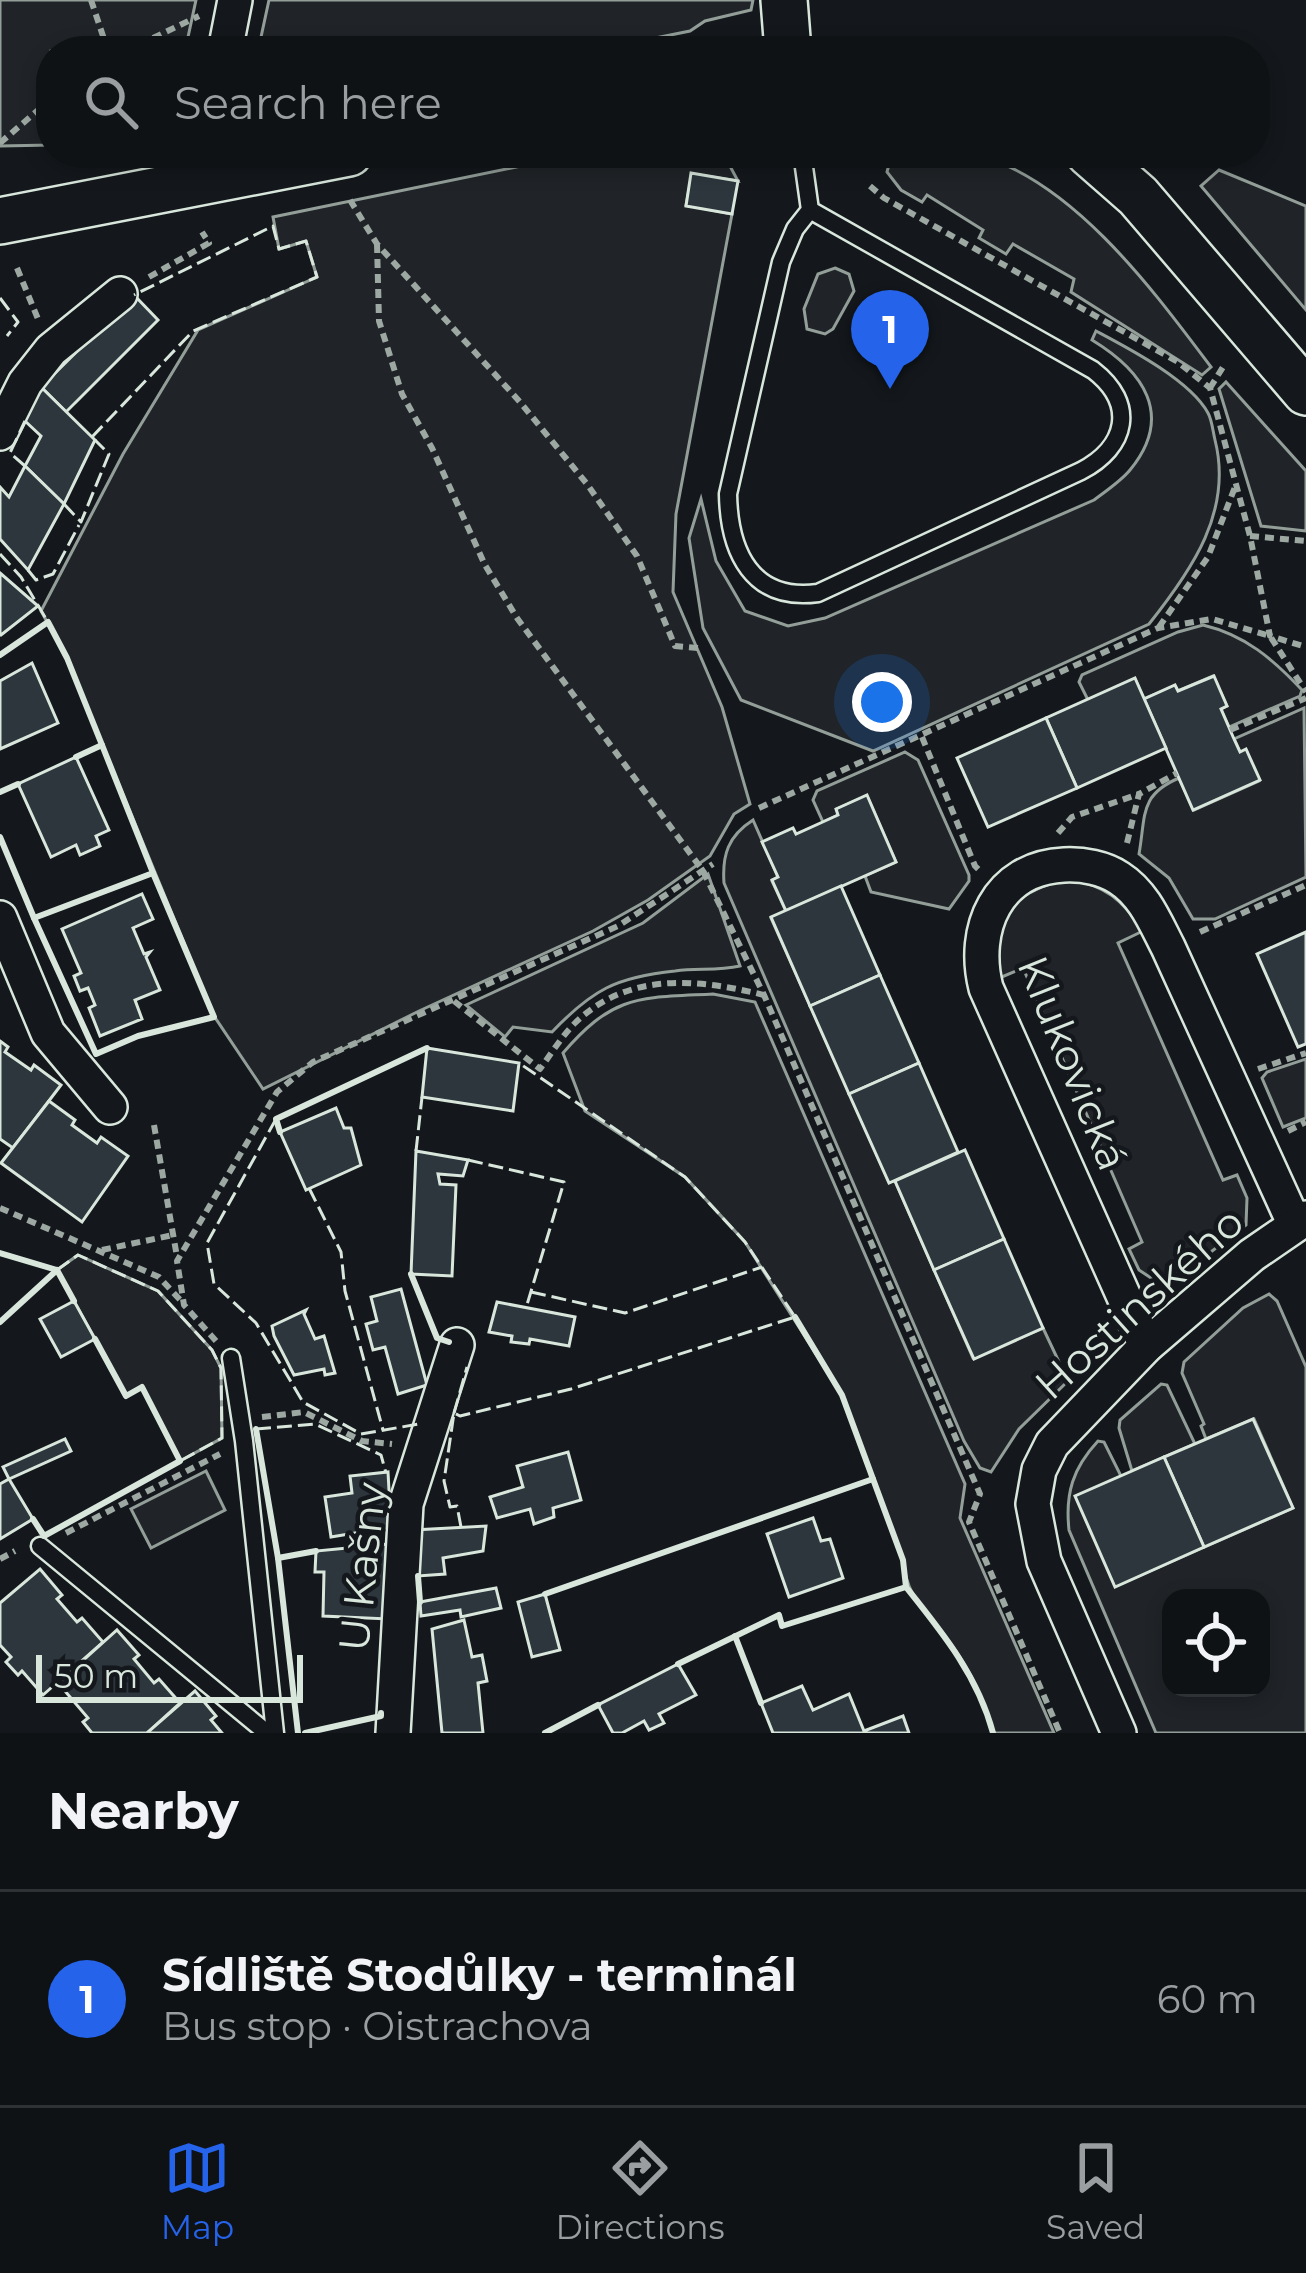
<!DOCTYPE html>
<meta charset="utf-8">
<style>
:root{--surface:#0f1215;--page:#181b1e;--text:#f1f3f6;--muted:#9b9ea0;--line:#2f3234;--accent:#2563eb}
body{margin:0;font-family:Montserrat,sans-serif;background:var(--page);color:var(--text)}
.controls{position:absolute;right:36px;bottom:36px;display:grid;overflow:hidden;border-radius:24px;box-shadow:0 6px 18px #0003}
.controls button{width:108px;height:108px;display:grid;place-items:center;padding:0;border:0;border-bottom:3px solid var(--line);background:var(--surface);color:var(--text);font:60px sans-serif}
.scale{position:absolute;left:36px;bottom:30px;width:267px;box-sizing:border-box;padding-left:12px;border:6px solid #d8e6dc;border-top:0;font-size:33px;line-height:42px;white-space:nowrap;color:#d8e6dc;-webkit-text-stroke:9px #14181c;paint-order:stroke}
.you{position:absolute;left:882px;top:702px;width:42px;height:42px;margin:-30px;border:9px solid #fff;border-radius:50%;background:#1a73e8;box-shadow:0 0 0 18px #1a73e833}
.badge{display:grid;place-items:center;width:78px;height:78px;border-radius:50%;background:var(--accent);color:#fff;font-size:39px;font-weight:700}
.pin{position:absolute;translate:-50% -99px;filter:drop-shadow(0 3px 6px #0008)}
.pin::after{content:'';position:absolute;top:63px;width:42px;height:36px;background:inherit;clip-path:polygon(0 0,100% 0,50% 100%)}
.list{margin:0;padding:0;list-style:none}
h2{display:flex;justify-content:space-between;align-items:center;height:156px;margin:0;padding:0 48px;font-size:51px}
h2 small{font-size:39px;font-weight:400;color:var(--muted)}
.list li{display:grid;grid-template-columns:78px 1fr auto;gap:36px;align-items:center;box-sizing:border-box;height:216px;padding:0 48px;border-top:3px solid var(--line)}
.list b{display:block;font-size:45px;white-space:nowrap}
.list p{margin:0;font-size:39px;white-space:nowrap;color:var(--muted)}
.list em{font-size:39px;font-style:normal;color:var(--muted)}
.icon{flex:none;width:66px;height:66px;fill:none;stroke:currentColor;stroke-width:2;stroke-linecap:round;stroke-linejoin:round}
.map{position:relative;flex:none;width:1306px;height:1733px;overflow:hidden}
.search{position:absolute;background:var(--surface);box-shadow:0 6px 18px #0003;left:36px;right:36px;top:36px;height:132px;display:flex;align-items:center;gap:30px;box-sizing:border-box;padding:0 42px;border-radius:48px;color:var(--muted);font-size:45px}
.sheet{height:372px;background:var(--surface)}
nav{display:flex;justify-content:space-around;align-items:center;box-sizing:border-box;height:168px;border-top:3px solid var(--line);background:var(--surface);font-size:33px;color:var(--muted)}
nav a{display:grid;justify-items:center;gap:6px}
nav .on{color:var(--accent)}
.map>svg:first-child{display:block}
.green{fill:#202428;stroke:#939e99;stroke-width:3;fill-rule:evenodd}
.building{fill:#2c363c;stroke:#d8e6dc;stroke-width:3}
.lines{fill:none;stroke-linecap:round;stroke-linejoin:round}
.lane-casing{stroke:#d8e6dc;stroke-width:21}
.street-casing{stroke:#d8e6dc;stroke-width:38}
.secondary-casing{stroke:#d8e6dc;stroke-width:50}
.path{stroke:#9da8a2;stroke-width:6;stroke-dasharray:9 6;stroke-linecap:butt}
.lane{stroke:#14181c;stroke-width:16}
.street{stroke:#14181c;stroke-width:33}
.secondary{stroke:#14181c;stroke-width:45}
.fence{stroke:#d8e6dc;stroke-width:3;stroke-dasharray:15 6;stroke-linecap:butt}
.wall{stroke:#d8e6dc;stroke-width:6}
.labels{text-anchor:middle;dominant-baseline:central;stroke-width:9;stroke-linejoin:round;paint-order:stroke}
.street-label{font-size:42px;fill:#d8e6dc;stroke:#14181c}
</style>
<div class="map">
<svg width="1306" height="1733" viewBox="0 0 1306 1733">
<rect width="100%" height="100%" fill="#14181c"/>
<!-- green -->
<g class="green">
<path d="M 0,0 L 196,0 L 185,51 L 51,51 L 51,145 L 0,146 Z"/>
<path d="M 269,0 L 753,0 L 751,10 L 705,21 L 690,31 L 591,51 L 258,51 Z"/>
<path d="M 584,153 L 723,153 L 738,181 L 692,174 L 686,205 L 732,214 L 676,514 L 673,592 L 722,707 L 750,804 L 734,814 L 710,856 L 648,900 L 593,931 L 419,1011 L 263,1089 L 214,1016 L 67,658 L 41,611 L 123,454 L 198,330 L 317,277 L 306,241 L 279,249 L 273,217 Z"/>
<path d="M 892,153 C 918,153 951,148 975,154 C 1073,180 1153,290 1211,367 L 1202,375 L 1071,292 L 1074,279 L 1013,244 L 1006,254 L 979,238 L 983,230 L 927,195 L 922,202 L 901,190 L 887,172 Z"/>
<path d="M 1219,170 L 1306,206 L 1306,310 L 1201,186 Z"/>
<path d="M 835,268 L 849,274 L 854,291 L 833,329 L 825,334 L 807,329 L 804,309 L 818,274 Z"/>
<path d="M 1096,331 C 1128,348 1190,380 1208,413 C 1212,420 1213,432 1215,440 C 1233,511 1192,570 1149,624 L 873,751 L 741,700 L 703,628 L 689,538 L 701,499 L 716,561 L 745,611 L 788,626 L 825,618 L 1094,500 C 1106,491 1121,481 1130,470 C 1175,415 1143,371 1092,340 Z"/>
<path d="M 1226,382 L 1306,471 L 1306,531 L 1261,526 L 1219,389 Z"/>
<path d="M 1203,625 C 1245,635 1273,659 1302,690 L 1300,696 L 1229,727 L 1221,709 L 1227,706 L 1213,676 L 1178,691 L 1175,686 L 1144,699 L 1135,679 L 1088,700 L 1079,682 L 1082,675 L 1178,632 Z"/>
<path d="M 1304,708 L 1306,877 L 1215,919 L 1193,919 L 1169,878 L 1139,854 C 1146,815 1139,795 1179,778 L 1194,810 L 1259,781 L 1246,750 L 1240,752 L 1234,739 Z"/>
<path d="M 905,752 L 918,760 L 969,875 L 969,881 L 949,909 L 871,892 L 865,876 L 896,862 L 867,796 L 837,809 L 838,815 L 823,822 L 813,800 L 817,791 Z"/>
<path d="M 753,820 L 778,877 L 772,881 L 786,911 L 771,918 L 889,1182 L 895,1181 L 973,1358 L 1043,1328 L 1068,1381 L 1019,1429 L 991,1472 L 980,1468 L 964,1441 L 724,883 C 722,855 728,836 753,820 Z"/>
<path d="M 708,874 L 740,966 C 717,971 698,968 675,971 C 616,977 592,990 552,1032 L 513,1027 L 505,1037 L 466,1005 L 643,923 Z"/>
<path d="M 1068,879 C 1105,885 1123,900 1143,931 L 1118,943 L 1223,1180 L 1237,1175 L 1247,1198 L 1246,1225 L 1177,1278 L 1157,1282 L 1139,1270 L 1129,1249 L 1142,1242 L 1023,968 L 997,979 C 989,920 1010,892 1068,879 Z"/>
<path d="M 713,994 L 755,1002 L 965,1484 L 960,1518 L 1054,1733 L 993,1733 C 984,1699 969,1668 948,1640 C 926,1609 907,1600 903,1560 L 842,1395 L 745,1242 L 685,1177 L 585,1111 L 563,1053 C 614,994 638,998 713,994 Z"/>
<path d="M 1306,1059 L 1306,1118 L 1283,1127 L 1262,1078 L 1267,1072 Z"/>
<path d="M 78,1255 L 158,1291 L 212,1350 L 221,1368 L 222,1438 L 180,1461 L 142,1388 L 126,1396 L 57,1270 Z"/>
<path d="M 1269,1294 L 1277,1301 L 1306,1367 L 1306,1733 L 1156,1733 L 1069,1530 C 1065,1493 1073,1468 1098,1441 L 1104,1442 L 1121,1476 L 1116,1586 L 1293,1508 L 1254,1419 L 1206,1439 L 1201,1426 L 1204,1424 L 1182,1373 L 1184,1362 L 1243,1308 ZM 1171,1598 L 1261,1598 L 1261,1688 L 1171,1688 Z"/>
<path d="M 1161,1384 L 1167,1385 L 1195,1444 L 1132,1471 L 1119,1428 L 1120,1420 Z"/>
<path d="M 206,1471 L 225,1510 L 151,1548 L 131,1509 Z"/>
</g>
<!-- building -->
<g class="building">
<path d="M 691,173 L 738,181 L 732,214 L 686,206 Z"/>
<path d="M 134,295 L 158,320 L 66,412 L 41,387 Z"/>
<path d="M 41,387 L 95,440 L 64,504 L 25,466 L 41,436 L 25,421 Z"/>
<path d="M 25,466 L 64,504 L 28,570 L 0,539 L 0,487 L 9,497 Z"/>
<path d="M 0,573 L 38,606 L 1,635 L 0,634 Z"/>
<path d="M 32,663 L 58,723 L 0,749 L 0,681 Z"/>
<path d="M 1214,676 L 1227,706 L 1221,709 L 1234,739 L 1240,752 L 1246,749 L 1260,780 L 1193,810 L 1144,699 L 1175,685 L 1178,691 Z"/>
<path d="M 1135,678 L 1166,748 L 1077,788 L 1046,718 Z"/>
<path d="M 1046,718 L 1077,788 L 988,827 L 957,758 Z"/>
<path d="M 76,757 L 109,830 L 96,836 L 100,846 L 80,855 L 76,845 L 51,857 L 18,784 Z"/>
<path d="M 867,795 L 896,862 L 786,911 L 772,880 L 778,877 L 762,842 L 793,828 L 796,834 L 838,815 L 836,809 Z"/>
<path d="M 841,886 L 880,975 L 810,1006 L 771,917 Z"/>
<path d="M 142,894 L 153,919 L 133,928 L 144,954 L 150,952 L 146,957 L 160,990 L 135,1000 L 142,1019 L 100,1036 L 89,1008 L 95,1005 L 88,988 L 80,991 L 74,976 L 81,973 L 62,929 Z"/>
<path d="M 1306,932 L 1306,1044 L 1298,1047 L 1257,954 Z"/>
<path d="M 880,975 L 919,1063 L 849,1094 L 810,1006 Z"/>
<path d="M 0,1041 L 8,1047 L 5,1052 L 31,1070 L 34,1065 L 61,1085 L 13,1148 L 0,1139 Z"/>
<path d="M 427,1048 L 519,1063 L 513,1111 L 422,1097 Z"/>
<path d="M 919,1063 L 958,1152 L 889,1183 L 849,1094 Z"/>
<path d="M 49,1101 L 75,1120 L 72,1125 L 97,1143 L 101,1137 L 128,1156 L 82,1222 L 1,1163 Z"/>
<path d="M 336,1108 L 344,1128 L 351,1128 L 361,1165 L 306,1190 L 280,1132 Z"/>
<path d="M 965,1150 L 1004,1239 L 934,1270 L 895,1181 Z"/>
<path d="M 416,1151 L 468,1160 L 463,1176 L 438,1174 L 440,1184 L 456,1185 L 452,1276 L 411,1274 Z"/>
<path d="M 1004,1239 L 1043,1328 L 974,1359 L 934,1270 Z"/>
<path d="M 401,1289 L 427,1385 L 398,1394 L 385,1347 L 373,1350 L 366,1324 L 377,1321 L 371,1297 Z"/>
<path d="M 74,1301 L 95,1339 L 61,1357 L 40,1319 Z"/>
<path d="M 497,1302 L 575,1317 L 569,1346 L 530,1339 L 529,1344 L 511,1342 L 512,1336 L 489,1332 Z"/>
<path d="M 306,1310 L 304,1314 L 315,1339 L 324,1336 L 335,1373 L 325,1375 L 324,1369 L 294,1375 L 274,1336 L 272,1326 Z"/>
<path d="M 1253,1419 L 1293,1508 L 1204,1547 L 1164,1457 Z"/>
<path d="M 65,1439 L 71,1451 L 9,1479 L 3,1467 Z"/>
<path d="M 568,1452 L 581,1500 L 553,1508 L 554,1517 L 534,1524 L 530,1509 L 497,1518 L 490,1497 L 523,1487 L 517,1466 Z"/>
<path d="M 1164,1457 L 1204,1547 L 1115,1587 L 1075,1496 Z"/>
<path d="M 388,1472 L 391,1527 L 331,1537 L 325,1497 L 352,1493 L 350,1476 Z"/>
<path d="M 9,1479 L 33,1519 L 0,1539 L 0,1484 Z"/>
<path d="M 813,1518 L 821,1541 L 830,1539 L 843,1578 L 789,1597 L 767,1534 Z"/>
<path d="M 486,1526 L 483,1551 L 443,1558 L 445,1574 L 418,1576 L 414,1530 Z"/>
<path d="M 389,1544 L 388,1619 L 323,1616 L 324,1572 L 315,1572 L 316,1551 Z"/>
<path d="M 40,1569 L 62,1595 L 57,1599 L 77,1622 L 82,1618 L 103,1642 L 43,1695 L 22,1671 L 18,1675 L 6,1662 L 11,1657 L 0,1645 L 0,1603 Z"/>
<path d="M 496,1588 L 501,1608 L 461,1617 L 460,1610 L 421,1616 L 420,1602 Z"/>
<path d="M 545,1594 L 560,1650 L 532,1657 L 518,1602 Z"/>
<path d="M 464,1620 L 472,1657 L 482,1655 L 487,1681 L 478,1683 L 483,1733 L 442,1733 L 432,1629 Z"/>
<path d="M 117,1630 L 139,1655 L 134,1659 L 154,1683 L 159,1679 L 180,1703 L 147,1733 L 92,1733 L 83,1722 L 88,1718 L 58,1683 Z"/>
<path d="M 678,1664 L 696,1695 L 659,1714 L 664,1723 L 649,1730 L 644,1721 L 622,1733 L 613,1733 L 598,1705 Z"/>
<path d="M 802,1686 L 813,1710 L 849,1694 L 864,1731 L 903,1716 L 909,1733 L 773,1733 L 761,1703 Z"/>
<path d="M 195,1691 L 216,1716 L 211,1720 L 222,1733 L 147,1733 Z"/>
</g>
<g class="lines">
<defs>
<g id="lane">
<path d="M 802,153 L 810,210 L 795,229 L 781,262 L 728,494 C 729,552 752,602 818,593 L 1081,471 C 1127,447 1137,404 1093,370 L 810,210"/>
<path d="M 231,1358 L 244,1441 L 275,1733"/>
<path d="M 40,1546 L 267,1733"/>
</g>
<g id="street">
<path d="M 225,51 L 235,0"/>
<path d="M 0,433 L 25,383 L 51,350 L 120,294"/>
<path d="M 0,918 L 48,1033 L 110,1107"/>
<path d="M 1146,1346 L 986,988 C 971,929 997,868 1064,865 C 1083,864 1104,868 1119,878 C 1144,894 1155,922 1168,947 L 1295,1225"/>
<path d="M 393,1733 L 406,1504 L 457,1345"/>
<path d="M 1119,1733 L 1044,1561 L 1033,1504 L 1039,1470 L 1052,1444 L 1146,1346 L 1252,1255 L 1306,1218"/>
</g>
<g id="secondary">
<path d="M 784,0 L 788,51"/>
<path d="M 1089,153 L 1138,196 L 1306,392"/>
<path d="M 0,221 L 349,153"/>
</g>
</defs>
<!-- lane casing -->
<use href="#lane" class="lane-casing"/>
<!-- street casing -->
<use href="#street" class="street-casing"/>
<!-- secondary casing -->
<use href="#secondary" class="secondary-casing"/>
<!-- path -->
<g class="path">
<path d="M 91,0 L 108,51"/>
<path d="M 126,51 L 199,16"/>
<path d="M 0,143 L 51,99"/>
<path d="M 870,186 L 884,198 L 1178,362 L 1210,388 L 1250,536 L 1270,636 L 1306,647"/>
<path d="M 350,200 L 377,244 L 520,402 L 587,484 L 637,556 L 675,646 L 699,648"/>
<path d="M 377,244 L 379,321 L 402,394 L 432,448 L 485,565 L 517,618 L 703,871 L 764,995 L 980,1494 L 969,1522 L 1060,1733"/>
<path d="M 17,268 L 38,319"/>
<path d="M 149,277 L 209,243 L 202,232"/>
<path d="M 1210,388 L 1223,367"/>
<path d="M 1250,536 L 1306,541"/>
<path d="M 1159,627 L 1208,557 L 1235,487"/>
<path d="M 1230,730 L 1306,698"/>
<path d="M 922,737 L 975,866 L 980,871"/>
<path d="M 759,808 L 1158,628 L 1212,619 L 1270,636 L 1306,692"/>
<path d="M 1058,833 L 1072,817 L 1139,794"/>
<path d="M 1127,843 L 1139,794 L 1177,773"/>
<path d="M 1200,932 L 1306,885"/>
<path d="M 454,1001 L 540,1069 C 551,1054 562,1036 575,1023 C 629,971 698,979 764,995"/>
<path d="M 1258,1069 L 1306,1053"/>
<path d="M 154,1125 L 177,1257"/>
<path d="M 1288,1131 L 1306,1122"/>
<path d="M 0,1208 L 159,1277 L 182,1302"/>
<path d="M 102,1250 L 173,1235"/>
<path d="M 216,1341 L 184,1305 L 177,1261 L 277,1092 L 313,1062 L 618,926 L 713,864"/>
<path d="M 262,1417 L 304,1412 L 362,1441 L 392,1444"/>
<path d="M 66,1533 L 220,1454"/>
<path d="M 0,1559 L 15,1551"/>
</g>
<!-- lane -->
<use href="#lane" class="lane"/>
<!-- street -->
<use href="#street" class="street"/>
<!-- secondary -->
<use href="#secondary" class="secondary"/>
<!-- fence -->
<g class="fence">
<path d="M 0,298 L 18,322 L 7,336"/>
<path d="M 92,437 L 193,331 L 317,277 L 306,241 L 279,249 L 273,226 L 134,295"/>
<path d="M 25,466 L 10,453 L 25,421"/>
<path d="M 64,504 L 81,522 L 109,454 L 95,440"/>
<path d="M 0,554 L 21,577 L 48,622"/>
<path d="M 28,570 L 36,580 L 53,574 L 79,525"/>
<path d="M 276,1119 L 207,1243 L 214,1284 L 256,1323 L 303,1402 L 361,1434 L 419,1424 L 420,1420"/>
<path d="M 416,1151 L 422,1097"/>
<path d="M 468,1160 L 564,1182 L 526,1308"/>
<path d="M 309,1188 L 341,1252 L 345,1291 L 383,1430"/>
<path d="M 57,1270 L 78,1255 L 158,1291 L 212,1350 L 221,1368 L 222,1438 L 180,1461 L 142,1387 L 126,1396 L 95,1339"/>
<path d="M 531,1292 L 625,1313 L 762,1267"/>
<path d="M 454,1413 L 467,1367"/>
<path d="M 256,1429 L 315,1424 L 381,1455 L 386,1473"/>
<path d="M 461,1527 L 457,1506 L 450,1507 L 444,1481 L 454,1413 L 460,1416 L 571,1389 L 795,1317 L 745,1242 L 685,1177 L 519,1063"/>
</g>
<!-- wall -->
<g class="wall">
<path d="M 0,655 L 48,622 L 67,658 L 102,745"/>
<path d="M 0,792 L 18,784"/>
<path d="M 0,837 L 34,918 L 153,873 L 102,745 L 76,757"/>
<path d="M 34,918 L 96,1054 L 138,1036 L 214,1017 L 153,873"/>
<path d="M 280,1132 L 276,1119 L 427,1048"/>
<path d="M 0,1253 L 57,1270 L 74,1301"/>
<path d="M 411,1274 L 437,1338 L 449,1342"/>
<path d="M 795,1317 L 842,1395 L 873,1479"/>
<path d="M 0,1322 L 57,1270"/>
<path d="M 256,1429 L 278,1558 L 316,1551"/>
<path d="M 33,1519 L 44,1536 L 180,1461 L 142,1387 L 126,1396 L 95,1339"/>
<path d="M 278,1558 L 298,1733"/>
<path d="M 418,1576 L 420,1602"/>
<path d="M 545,1594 L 873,1479 L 903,1560 L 906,1587"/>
<path d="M 735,1636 L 761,1703"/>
<path d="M 678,1664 L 779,1615 L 782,1626 L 906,1587 C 942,1632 978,1676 993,1733"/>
<path d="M 305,1733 L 381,1716 L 381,1713"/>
<path d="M 545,1733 L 598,1705"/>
</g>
</g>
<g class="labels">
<!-- street labels -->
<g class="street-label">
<text transform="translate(1073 1063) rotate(68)">Klukovická</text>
<text transform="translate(1139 1303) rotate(-42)">Hostinského</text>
<text transform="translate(362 1567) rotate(-84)">U Kašny</text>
</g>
</g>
</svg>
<div class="controls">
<button><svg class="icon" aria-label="locate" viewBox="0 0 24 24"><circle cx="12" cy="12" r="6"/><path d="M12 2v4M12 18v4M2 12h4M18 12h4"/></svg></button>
</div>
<div class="scale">50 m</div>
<div class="you"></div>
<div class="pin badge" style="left:890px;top:389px">1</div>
<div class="search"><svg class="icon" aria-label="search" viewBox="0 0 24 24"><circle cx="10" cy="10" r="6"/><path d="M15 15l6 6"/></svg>Search here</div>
</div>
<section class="sheet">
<h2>Nearby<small></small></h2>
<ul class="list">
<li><span class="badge">1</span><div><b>Sídliště Stodůlky - terminál</b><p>Bus stop · Oistrachova</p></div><em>60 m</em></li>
</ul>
</section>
<nav>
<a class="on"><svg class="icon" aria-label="map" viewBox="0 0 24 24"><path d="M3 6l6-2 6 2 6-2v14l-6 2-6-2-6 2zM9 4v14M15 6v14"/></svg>Map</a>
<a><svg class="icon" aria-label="directions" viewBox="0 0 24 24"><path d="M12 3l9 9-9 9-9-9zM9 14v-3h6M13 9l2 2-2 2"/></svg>Directions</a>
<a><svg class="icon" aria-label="saved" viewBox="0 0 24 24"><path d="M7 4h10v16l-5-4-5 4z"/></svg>Saved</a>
</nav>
